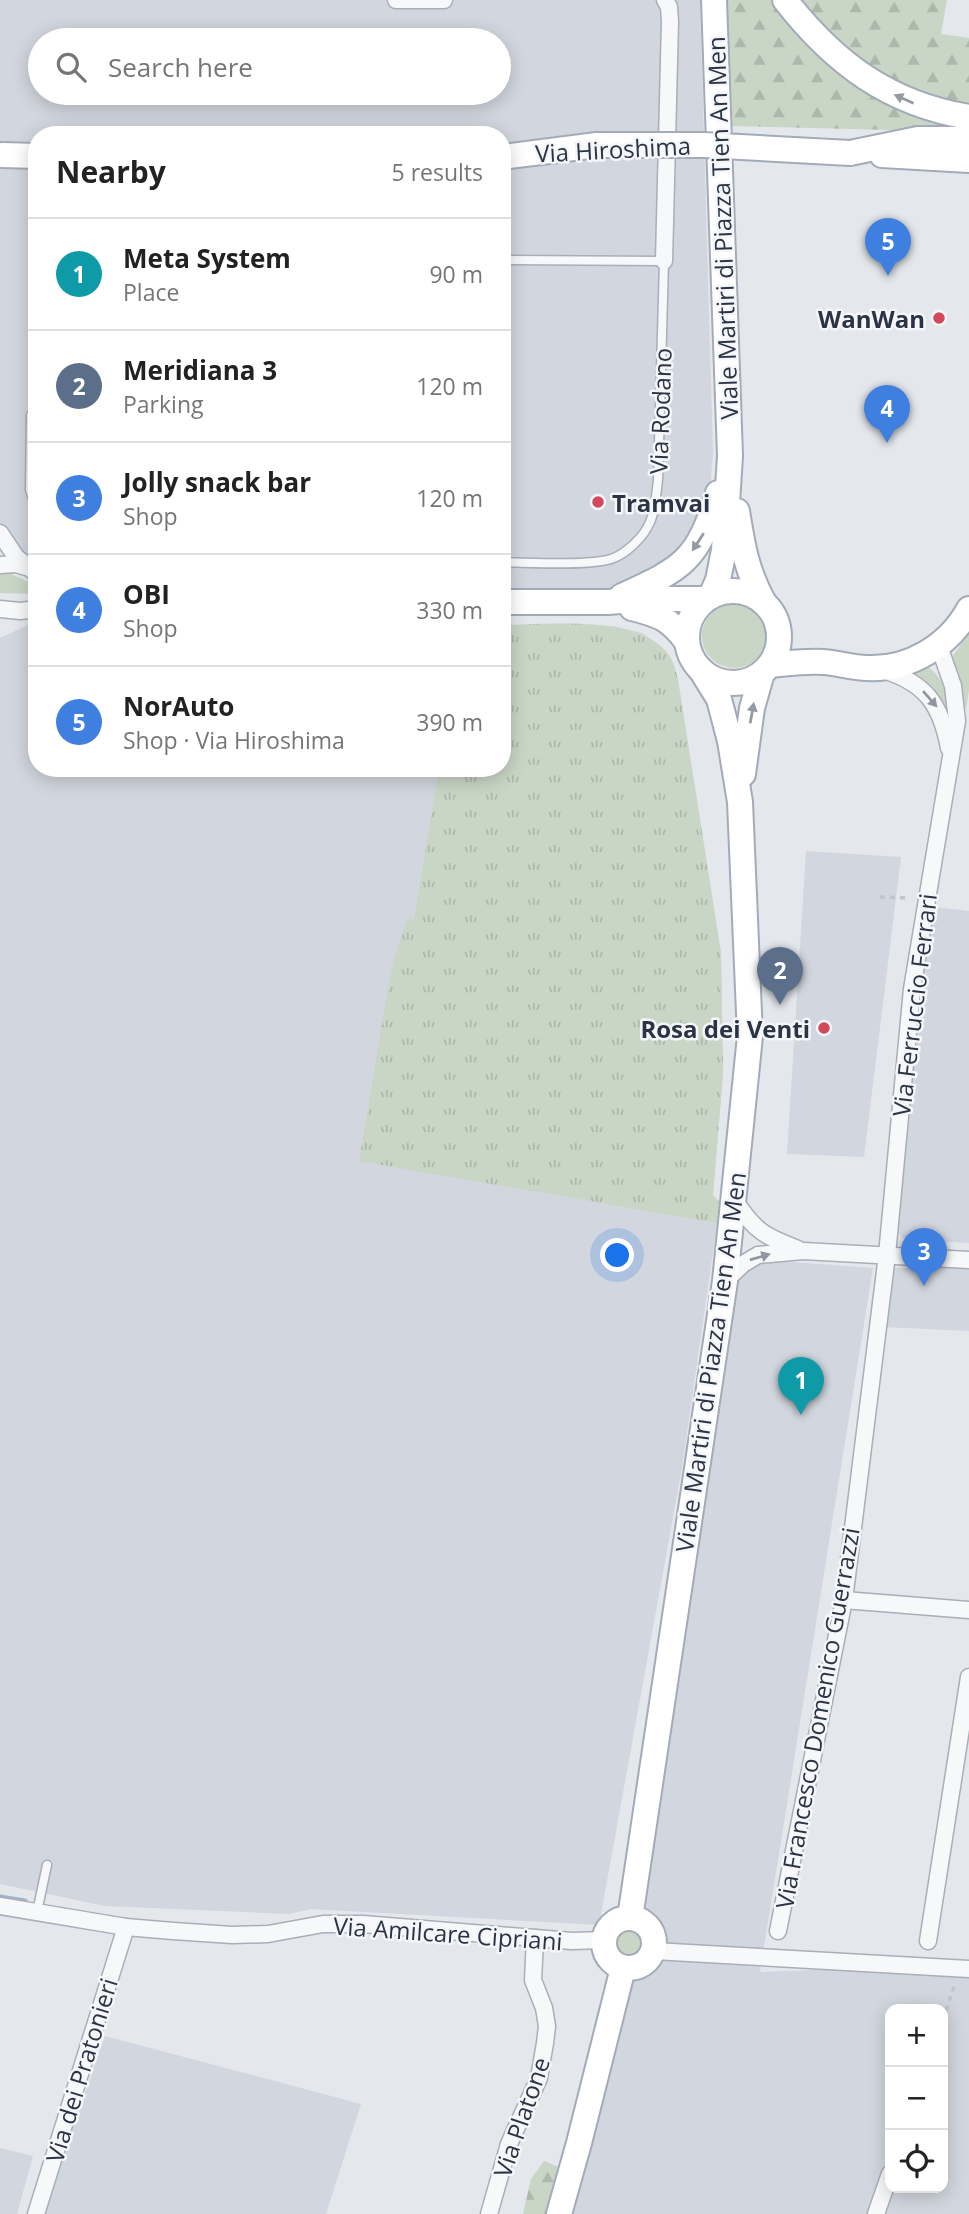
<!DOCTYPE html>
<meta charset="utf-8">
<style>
:root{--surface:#fff;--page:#f2f2f2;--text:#222;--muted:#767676;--line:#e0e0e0;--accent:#d1495b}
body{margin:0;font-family:"Open Sans",sans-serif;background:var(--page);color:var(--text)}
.controls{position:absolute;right:21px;bottom:21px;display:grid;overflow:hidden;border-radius:14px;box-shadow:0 4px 18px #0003}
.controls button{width:63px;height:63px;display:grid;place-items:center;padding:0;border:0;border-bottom:2px solid var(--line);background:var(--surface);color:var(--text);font:35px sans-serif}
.you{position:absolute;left:618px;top:1256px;width:24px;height:24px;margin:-18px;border:5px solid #fff;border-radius:50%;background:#1a73e8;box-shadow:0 0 0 10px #1a73e833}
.badge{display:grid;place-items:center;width:46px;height:46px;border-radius:50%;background:var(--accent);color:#fff;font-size:23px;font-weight:700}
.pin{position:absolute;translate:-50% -58px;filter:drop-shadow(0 2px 4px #0008)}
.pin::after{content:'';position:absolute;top:37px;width:24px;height:21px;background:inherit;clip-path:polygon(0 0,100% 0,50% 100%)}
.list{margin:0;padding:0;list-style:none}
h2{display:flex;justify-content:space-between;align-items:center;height:91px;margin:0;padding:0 28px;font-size:30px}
h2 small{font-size:23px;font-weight:400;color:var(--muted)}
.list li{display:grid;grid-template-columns:46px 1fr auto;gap:21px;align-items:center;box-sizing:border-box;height:112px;padding:0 28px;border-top:2px solid var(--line)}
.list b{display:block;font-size:26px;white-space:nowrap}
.list p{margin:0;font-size:23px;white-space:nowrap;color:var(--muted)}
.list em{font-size:23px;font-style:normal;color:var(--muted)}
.icon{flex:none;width:38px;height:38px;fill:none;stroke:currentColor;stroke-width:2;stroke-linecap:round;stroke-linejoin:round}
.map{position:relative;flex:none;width:969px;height:2214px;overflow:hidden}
.search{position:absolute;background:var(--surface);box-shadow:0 4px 18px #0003;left:28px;top:28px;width:483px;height:77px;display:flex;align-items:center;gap:18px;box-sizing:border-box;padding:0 24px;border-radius:38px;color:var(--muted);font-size:26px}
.panel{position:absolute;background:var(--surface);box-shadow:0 4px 18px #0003;left:28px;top:126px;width:483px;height:651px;border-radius:28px}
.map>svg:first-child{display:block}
.built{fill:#d2d6de;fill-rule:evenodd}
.green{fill:#c9d6c5}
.forest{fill:url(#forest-firs)}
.park{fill:url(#park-tufts)}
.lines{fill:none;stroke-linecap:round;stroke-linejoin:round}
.stream{stroke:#9fb4cc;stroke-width:5}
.lane-casing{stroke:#a9aeb7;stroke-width:11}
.street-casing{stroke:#a9aeb7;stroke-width:19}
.primary-casing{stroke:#a3abb8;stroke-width:28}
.path{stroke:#c2c5cb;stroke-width:3.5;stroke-dasharray:5 5;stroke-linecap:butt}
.lane{stroke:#f7f8fa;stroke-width:8}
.street{stroke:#f7f8fa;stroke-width:16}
.primary{stroke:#fff;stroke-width:24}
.primary-bridge-casing{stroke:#a3abb8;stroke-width:28;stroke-linecap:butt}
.primary-bridge{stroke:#fff;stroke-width:24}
.oneway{fill:#959aa2}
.oneway2{fill:#9196a0}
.poi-dot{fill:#d1495b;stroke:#f4f6f9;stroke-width:2.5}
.labels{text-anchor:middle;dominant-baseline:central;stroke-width:5;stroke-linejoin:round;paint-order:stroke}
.street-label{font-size:24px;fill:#2b3445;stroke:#f4f6f9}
.poi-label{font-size:24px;font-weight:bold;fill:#2b3445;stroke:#f4f6f9;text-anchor:end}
</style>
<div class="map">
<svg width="969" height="2214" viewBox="0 0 969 2214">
<defs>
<pattern id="forest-firs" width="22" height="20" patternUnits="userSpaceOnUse" patternTransform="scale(1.75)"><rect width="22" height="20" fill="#c9d6c5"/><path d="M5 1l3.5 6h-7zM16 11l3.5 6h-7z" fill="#adb8ab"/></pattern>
<pattern id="park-tufts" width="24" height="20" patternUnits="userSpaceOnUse" patternTransform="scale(1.75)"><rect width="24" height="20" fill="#c9d6c5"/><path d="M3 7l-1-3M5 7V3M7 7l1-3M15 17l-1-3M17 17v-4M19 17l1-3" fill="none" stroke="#adb8ab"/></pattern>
</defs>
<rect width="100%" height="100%" fill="#e4e7ec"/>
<!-- built -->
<g class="built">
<path d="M 0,0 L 700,0 L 713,452 L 710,491 L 687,548 L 638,583 L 610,589 L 502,588 L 502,135 L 37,135 L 37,567 L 15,547 L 0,523 ZM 40,40 L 499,40 L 499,93 L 40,93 Z"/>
<path d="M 28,625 L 37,625 L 37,768 L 502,768 L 502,625 L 614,626 L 642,633 L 659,645 L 671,658 L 678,680 L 721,953 L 723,1073 L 713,1195 L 720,1203 L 682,1468 L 599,1925 L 311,1909 L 288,1914 L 105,1906 L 0,1884 L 0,638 Z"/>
<path d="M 806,851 L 901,857 L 864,1157 L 787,1154 Z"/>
<path d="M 933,907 L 969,911 L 969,1243 L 909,1240 L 901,1237 L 897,1229 L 919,977 Z"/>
<path d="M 764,1260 L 873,1268 L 760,1972 L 969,1964 L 969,2214 L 568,2214 L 624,2006 L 730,1292 L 746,1268 ZM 890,2009 L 943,2009 L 943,2188 L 890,2188 Z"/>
<path d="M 969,1267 L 969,1331 L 883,1327 L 889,1268 Z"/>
<path d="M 105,2036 L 361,2104 L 326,2214 L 43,2214 Z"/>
<path d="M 0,2148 L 33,2156 L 17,2214 L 0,2214 Z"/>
</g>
<!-- green -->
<g class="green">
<path d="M 0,574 L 11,574 L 37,586 L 37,594 L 0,593 Z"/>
<circle cx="734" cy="636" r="32"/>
<path d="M 969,632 L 969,690 L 966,709 L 958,683 L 953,656 Z"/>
<path d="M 929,668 C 949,682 948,708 951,730 L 909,673 Z"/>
<circle cx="629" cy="1944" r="18"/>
</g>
<!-- forest -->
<g class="forest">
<path d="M 725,0 L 777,0 L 842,73 L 889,105 L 969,132 L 731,126 Z"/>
<path d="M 793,0 L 947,0 L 941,34 L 969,38 L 969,107 L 918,96 L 878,77 Z"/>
<path d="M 544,2161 L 559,2167 L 547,2214 L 523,2214 L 531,2179 Z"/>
</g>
<!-- park -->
<path class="park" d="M 502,625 C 547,625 647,613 671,659 C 675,665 676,673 678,680 L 721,953 L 723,1073 L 713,1195 L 720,1203 L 717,1223 L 359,1161 L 392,965 L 407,919 L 414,920 L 439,768 L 502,768 Z"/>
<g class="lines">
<!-- stream -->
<path class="stream" d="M 0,1897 L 25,1901"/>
<defs>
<g id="lane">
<path d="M 502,260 L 664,261 L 658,480 C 656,494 656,509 650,522 C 644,537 626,554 611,559 C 589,566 528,563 502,562"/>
<path d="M 31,415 L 30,490 L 37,510"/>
<path d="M 37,1912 L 47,1865"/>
</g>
<g id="street">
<path d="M 396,0 L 444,0"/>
<path d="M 664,261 L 670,21 L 669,7 L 665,0"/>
<path d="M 0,533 L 16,557 L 37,574"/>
<path d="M 0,565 L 16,564 L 26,567"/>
<path d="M 0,609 L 20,611 L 37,609"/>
<path d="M 883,670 C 926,683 941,705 949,748"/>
<path d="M 735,1201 C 755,1231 764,1236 798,1249"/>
<path d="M 725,1281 L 743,1264 L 758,1255 L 803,1251 L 969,1260"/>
<path d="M 844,1600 L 969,1610"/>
<path d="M 0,1906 L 126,1927 L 173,1931 L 232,1935 L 268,1934 L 323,1924 L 363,1924 L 572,1941 L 604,1940"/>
<path d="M 778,1931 L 844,1600 L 887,1255 L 912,989 L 957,721 L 953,686 L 939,646"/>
<path d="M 928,1941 L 969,1677"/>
<path d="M 654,1951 L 969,1969"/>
<path d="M 36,2214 L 126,1927"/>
<path d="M 489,2214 L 509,2144 L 539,2078 L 545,2043 L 547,2026 L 544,2008 L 533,1980 L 535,1938"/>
<path d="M 876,2214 L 890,2174"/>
</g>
<g id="primary">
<path d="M 785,0 C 834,63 889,104 969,117"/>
<path d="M 850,153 L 918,139 L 969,139"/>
<path d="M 2,155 L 37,156"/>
<path d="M 882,155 L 969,160"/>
<path d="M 502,157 L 597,145"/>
<path d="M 737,511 C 743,548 746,569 764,603"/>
<circle cx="733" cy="637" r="46"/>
<path d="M 622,596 C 683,568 698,561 718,493"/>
<path d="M 711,596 L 718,580 L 724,550 L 730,456 L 714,0"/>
<path d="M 502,602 L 608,602 L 645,599 L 706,599"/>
<path d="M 632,608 C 660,615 670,619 687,642"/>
<path d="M 770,665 C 788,663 805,661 824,662 C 838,663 852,668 867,668 C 909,670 949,646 969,609"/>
<path d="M 743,774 L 752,708 L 762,673"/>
<circle cx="629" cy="1943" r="25"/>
<path d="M 630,1918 L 725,1281 L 750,1036 L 740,802 L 730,741 L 719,699 L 701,670"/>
<path d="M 559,2214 L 579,2143 L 623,1968"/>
</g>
</defs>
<!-- lane casing -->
<use href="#lane" class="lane-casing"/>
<!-- street casing -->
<use href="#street" class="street-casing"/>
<!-- primary casing -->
<use href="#primary" class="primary-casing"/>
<!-- path -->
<g class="path">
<path d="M 880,897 L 910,898"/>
<path d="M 943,2020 L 955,1984"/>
</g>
<!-- lane -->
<use href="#lane" class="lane"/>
<!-- street -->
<use href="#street" class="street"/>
<!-- primary -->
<use href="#primary" class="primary"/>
<defs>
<path id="primary-bridge" d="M 597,145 L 704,145 L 850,153"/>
</defs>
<!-- primary-bridge casing -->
<use href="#primary-bridge" class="primary-bridge-casing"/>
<!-- primary-bridge -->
<use href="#primary-bridge" class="primary-bridge"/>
</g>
<!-- one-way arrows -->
<defs><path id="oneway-solid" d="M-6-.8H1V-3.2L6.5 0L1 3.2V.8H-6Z" transform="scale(1.75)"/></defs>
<g class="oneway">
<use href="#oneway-solid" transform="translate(904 99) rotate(-156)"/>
<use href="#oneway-solid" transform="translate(698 542) rotate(123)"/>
<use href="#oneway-solid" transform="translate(752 713) rotate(-80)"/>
</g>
<g class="oneway2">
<use href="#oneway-solid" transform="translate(930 699) rotate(49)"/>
<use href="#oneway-solid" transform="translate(760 1257) rotate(-16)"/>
</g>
<!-- markers -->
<g class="poi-dot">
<circle cx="939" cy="318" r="7"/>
<circle cx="598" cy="502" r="7"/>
<circle cx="824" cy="1028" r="7"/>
</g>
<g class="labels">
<!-- street labels -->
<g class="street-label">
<text transform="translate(613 149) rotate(-3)">Via Hiroshima</text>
<text transform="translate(722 228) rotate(-92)">Viale Martiri di Piazza Tien An Men</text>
<text transform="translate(660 411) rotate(-88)">Via Rodano</text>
<text transform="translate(914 1005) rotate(-83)">Via Ferruccio Ferrari</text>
<text transform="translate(710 1362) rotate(-82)">Viale Martiri di Piazza Tien An Men</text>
<text transform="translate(817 1718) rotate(-80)">Via Francesco Domenico Guerrazzi</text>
<text transform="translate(448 1933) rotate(4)">Via Amilcare Cipriani</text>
<text transform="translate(81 2070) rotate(-73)">Via dei Pratonieri</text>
<text transform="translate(521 2117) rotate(-71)">Via Platone</text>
</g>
<!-- poi labels -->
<g class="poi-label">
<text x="925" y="318">WanWan</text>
<text x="612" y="502" text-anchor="start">Tramvai</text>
<text x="810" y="1028">Rosa dei Venti</text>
</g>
</g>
</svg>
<div class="controls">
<button>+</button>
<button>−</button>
<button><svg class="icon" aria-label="locate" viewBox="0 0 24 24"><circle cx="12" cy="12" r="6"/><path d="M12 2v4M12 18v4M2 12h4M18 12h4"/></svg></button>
</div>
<div class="you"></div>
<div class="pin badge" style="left:801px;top:1415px;background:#0f9aa8">1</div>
<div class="pin badge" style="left:780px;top:1005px;background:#5c6f8a">2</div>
<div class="pin badge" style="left:924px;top:1286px;background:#3f7fe0">3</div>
<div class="pin badge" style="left:887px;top:443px;background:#3f7fe0">4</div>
<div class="pin badge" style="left:888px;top:276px;background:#3f7fe0">5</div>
<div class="search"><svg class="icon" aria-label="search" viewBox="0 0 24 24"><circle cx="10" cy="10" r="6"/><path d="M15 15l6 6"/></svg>Search here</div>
<section class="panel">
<h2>Nearby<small>5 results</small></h2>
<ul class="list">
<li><span class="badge" style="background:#0f9aa8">1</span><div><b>Meta System</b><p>Place</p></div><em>90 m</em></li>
<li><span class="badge" style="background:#5c6f8a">2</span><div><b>Meridiana 3</b><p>Parking</p></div><em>120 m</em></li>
<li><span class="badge" style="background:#3f7fe0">3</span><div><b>Jolly snack bar</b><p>Shop</p></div><em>120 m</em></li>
<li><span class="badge" style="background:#3f7fe0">4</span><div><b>OBI</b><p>Shop</p></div><em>330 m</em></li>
<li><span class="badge" style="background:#3f7fe0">5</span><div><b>NorAuto</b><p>Shop · Via Hiroshima</p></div><em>390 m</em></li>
</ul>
</section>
</div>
